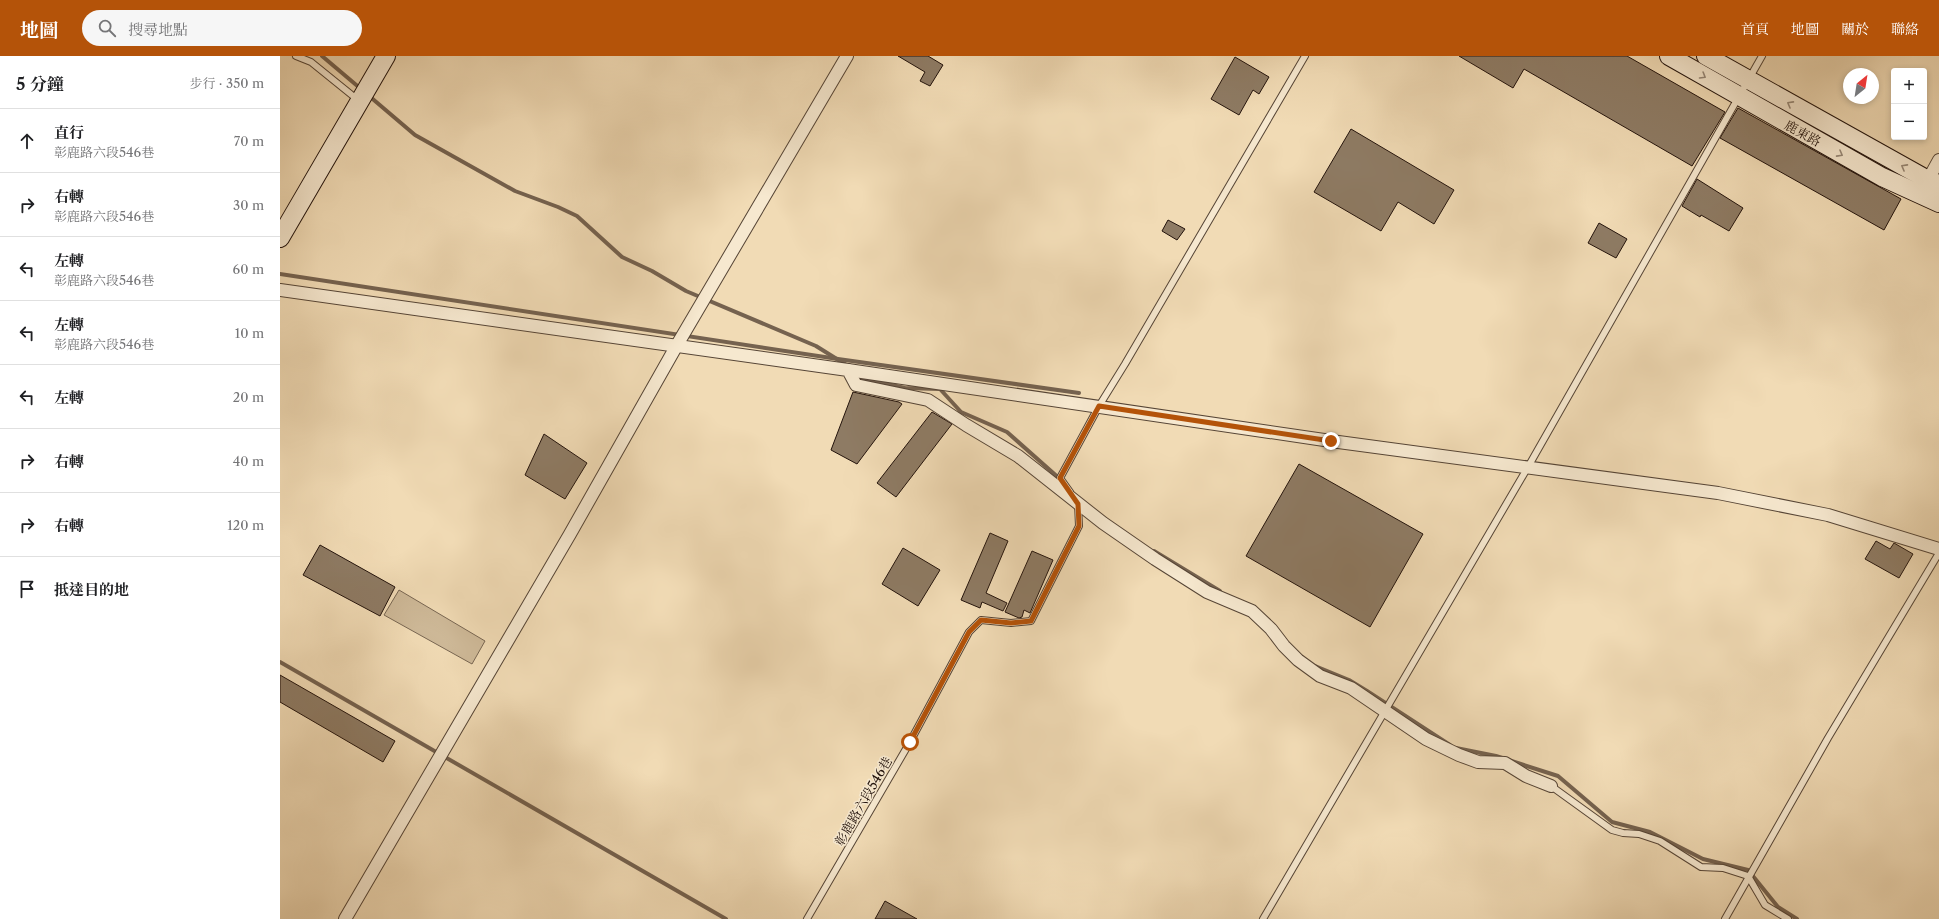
<!DOCTYPE html>
<html lang="zh-TW">
<meta charset="utf-8">
<style>
:root{--surface:#fff;--page:#f6f6f6;--text:#202124;--muted:#757577;--line:#e0e0e0;--accent:#b45309}
body{margin:0;font-family:"Libre Caslon Text","Noto Serif TC",serif;background:var(--page);color:var(--text)}
.controls{position:absolute;right:12px;top:12px;display:grid;overflow:hidden;border-radius:4px;box-shadow:0 2px 6px #0003}
.controls button{width:36px;height:36px;display:grid;place-items:center;padding:0;border:0;border-bottom:1px solid var(--line);background:var(--surface);color:var(--text);font:20px sans-serif}
.compass{position:absolute;left:1563px;top:12px;width:36px;height:36px;border-radius:50%;background:var(--surface);box-shadow:0 2px 6px #0003;rotate:30deg}
.stop{position:absolute;width:12px;height:12px;margin:-9px;border:3px solid #b45309;border-radius:50%;background:#fff}
.stop.end{background:#b45309;border-color:#fff;box-shadow:0 1px 4px #0008}
.list{margin:0;padding:0;list-style:none}
h2{display:flex;justify-content:space-between;align-items:center;height:52px;margin:0;padding:0 16px;font-size:17px}
h2 small{font-size:13px;font-weight:400;color:var(--muted)}
.list li{display:grid;grid-template-columns:26px 1fr auto;gap:12px;align-items:center;box-sizing:border-box;height:64px;padding:0 16px;border-top:1px solid var(--line)}
.list b{display:block;font-size:15px;white-space:nowrap}
.list p{margin:0;font-size:13px;white-space:nowrap;color:var(--muted)}
.list em{font-size:13px;font-style:normal;color:var(--muted)}
.icon{flex:none;width:22px;height:22px;fill:none;stroke:currentColor;stroke-width:2;stroke-linecap:round;stroke-linejoin:round}
.map{position:relative;flex:none;width:1659px;height:863px;overflow:hidden}
header{display:flex;align-items:center;gap:24px;box-sizing:border-box;height:56px;padding:0 20px;background:var(--accent);color:#fff}
header strong{font-size:19px}
nav{display:flex;gap:22px;margin-inline-start:auto;font-size:14px}
.search{width:280px;height:36px;background:var(--page);display:flex;align-items:center;gap:10px;box-sizing:border-box;padding:0 14px;border-radius:22px;color:var(--muted);font-size:15px}
main{display:flex}
aside{flex:1;background:var(--surface)}
.map>svg:first-child{display:block}
.green{fill:#ceb998;stroke:#786652}
.lines{fill:none;stroke-linecap:round;stroke-linejoin:round}
.stream{stroke:#75624f;stroke-width:4}
.building{fill:#8e7b64;stroke:#23130c}
.lane-casing{stroke:#564536;stroke-width:8}
.street-casing{stroke:#564536;stroke-width:14}
.secondary-casing{stroke:#23130c;stroke-width:20}
.lane{stroke:#f6e8cf;stroke-width:6}
.street{stroke:#f6e8cf;stroke-width:12}
.secondary{stroke:#f6e8cf;stroke-width:18}
.oneway{stroke:#978877}
.route{stroke:#b45309;stroke-width:5}
.labels{text-anchor:middle;dominant-baseline:central;stroke-width:3;stroke-linejoin:round;paint-order:stroke}
.street-label{font-size:13px;fill:#23130c;stroke:#f6e8cf}
</style>
<header>
<strong>地圖</strong>
<div class="search"><svg class="icon" aria-label="search" viewBox="0 0 24 24"><circle cx="10" cy="10" r="6"/><path d="M15 15l6 6"/></svg>搜尋地點</div>
<nav><a>首頁</a><a>地圖</a><a>關於</a><a>聯絡</a></nav>
</header>
<main>
<aside>
<h2>5 分鐘<small>步行 · 350 m</small></h2>
<ul class="list">
<li><svg class="icon" aria-label="ahead" viewBox="0 0 24 24"><path d="M12 20V5M6 11l6-6 6 6"/></svg><div><b>直行</b><p>彰鹿路六段546巷</p></div><em>70 m</em></li>
<li><svg class="icon" aria-label="right" viewBox="0 0 24 24"><path d="M7 20v-9h11M14 6l5 5-5 5"/></svg><div><b>右轉</b><p>彰鹿路六段546巷</p></div><em>30 m</em></li>
<li><svg class="icon" aria-label="left" viewBox="0 0 24 24"><path d="M17 20v-9H6M10 6l-5 5 5 5"/></svg><div><b>左轉</b><p>彰鹿路六段546巷</p></div><em>60 m</em></li>
<li><svg class="icon" aria-label="left" viewBox="0 0 24 24"><path d="M17 20v-9H6M10 6l-5 5 5 5"/></svg><div><b>左轉</b><p>彰鹿路六段546巷</p></div><em>10 m</em></li>
<li><svg class="icon" aria-label="left" viewBox="0 0 24 24"><path d="M17 20v-9H6M10 6l-5 5 5 5"/></svg><div><b>左轉</b></div><em>20 m</em></li>
<li><svg class="icon" aria-label="right" viewBox="0 0 24 24"><path d="M7 20v-9h11M14 6l5 5-5 5"/></svg><div><b>右轉</b></div><em>40 m</em></li>
<li><svg class="icon" aria-label="right" viewBox="0 0 24 24"><path d="M7 20v-9h11M14 6l5 5-5 5"/></svg><div><b>右轉</b></div><em>120 m</em></li>
<li><svg class="icon" aria-label="arrive" viewBox="0 0 24 24"><path d="M6 21V4h12l-3 4 3 4H6"/></svg><div><b>抵達目的地</b></div></li>
</ul>
</aside>
<div class="map">
<svg width="1659" height="863" viewBox="0 0 1659 863">
<rect width="100%" height="100%" fill="#f1dbb5"/>
<filter id="stains"><feTurbulence type="fractalNoise" baseFrequency=".005" numOctaves="4"/><feColorMatrix values="0 0 0 0 .2 0 0 0 0 .09 0 0 0 0 .02 0 0 0 .5 -.17"/></filter>
<radialGradient id="worn" r=".72"><stop offset=".6" stop-color="#630" stop-opacity="0"/><stop offset="1" stop-color="#630" stop-opacity=".3"/></radialGradient>
<!-- green -->
<path class="green" d="M 119,534 L 205,585 L 192,608 L 104,559 Z"/>
<g class="lines">
<!-- stream -->
<g class="stream">
<path d="M 42,0 L 81,33"/>
<path d="M 88,39 L 135,79 L 235,135 L 278,151 L 297,160 L 342,201 L 372,215 L 406,235 L 536,290 L 568,310"/>
<path d="M 0,218 L 558,303 L 799,337"/>
<path d="M 579,319 L 584,323 L 625,332 L 660,333 L 681,356 L 727,376 L 780,423"/>
<path d="M 874,495 L 940,535"/>
<path d="M 0,606 L 446,863"/>
<path d="M 1035,610 L 1069,624 L 1087,635 L 1170,689"/>
<path d="M 1176,692 L 1216,700 L 1278,720 L 1332,766 L 1370,776 L 1423,803 L 1468,814 L 1498,851 L 1517,863"/>
</g>
</g>
<!-- building -->
<g class="building">
<path d="M 618,0 L 648,0 L 663,9 L 650,30 L 640,25 L 645,16 Z"/>
<path d="M 1179,0 L 1347,0 L 1445,56 L 1412,110 L 1244,13 L 1233,32 Z"/>
<path d="M 955,1 L 989,21 L 979,38 L 973,34 L 959,59 L 931,43 Z"/>
<path d="M 1458,52 L 1621,143 L 1604,174 L 1440,82 Z"/>
<path d="M 1071,73 L 1174,134 L 1154,168 L 1118,146 L 1101,175 L 1034,136 Z"/>
<path d="M 1417,123 L 1463,152 L 1449,175 L 1421,159 L 1420,161 L 1402,150 Z"/>
<path d="M 888,164 L 905,173 L 897,184 L 882,175 Z"/>
<path d="M 1319,167 L 1347,183 L 1336,202 L 1308,187 Z"/>
<path d="M 573,336 L 619,346 L 622,348 L 577,408 L 551,394 Z"/>
<path d="M 652,356 L 672,368 L 616,441 L 597,427 Z"/>
<path d="M 264,378 L 307,407 L 285,443 L 245,419 Z"/>
<path d="M 1019,408 L 1143,478 L 1090,571 L 966,500 Z"/>
<path d="M 710,477 L 728,485 L 706,537 L 727,547 L 723,555 L 702,546 L 700,552 L 681,544 Z"/>
<path d="M 1596,485 L 1610,493 L 1614,487 L 1633,498 L 1619,522 L 1585,503 Z"/>
<path d="M 40,489 L 115,531 L 100,560 L 23,519 Z"/>
<path d="M 623,492 L 660,514 L 638,550 L 602,528 Z"/>
<path d="M 752,495 L 773,504 L 750,557 L 744,554 L 742,561 L 739,562 L 725,556 Z"/>
<path d="M 0,619 L 115,685 L 103,706 L 0,646 Z"/>
<path d="M 605,845 L 637,863 L 595,863 Z"/>
</g>
<g class="lines">
<defs>
<g id="lane">
<path d="M 16,0 L 31,6 L 78,44"/>
<path d="M 790,436 L 780,422 L 819,350 L 845,308 L 1025,0"/>
<path d="M 1271,730 L 1332,774 L 1343,777 L 1359,778 L 1380,785 L 1421,811 L 1443,812 L 1468,820 L 1485,849 L 1508,863"/>
<path d="M 527,863 L 630,686 L 689,576 L 701,564 L 731,567 L 751,565 L 799,470 L 798,448"/>
<path d="M 983,863 L 1248,411 L 1482,0"/>
<path d="M 1445,863 L 1548,682 L 1659,497"/>
</g>
<g id="street">
<path d="M 1648,124 L 1659,104"/>
<path d="M 0,234 L 568,314 L 576,329 L 648,344 L 686,369 L 738,400 L 823,467 L 875,503 L 927,536 L 972,555 L 991,573 L 1004,590 L 1018,604 L 1040,620 L 1071,632 L 1146,683 L 1179,699 L 1198,706 L 1225,707 L 1246,720 L 1271,730"/>
<path d="M 568,314 L 1051,385 L 1438,437 L 1548,459 L 1659,493"/>
<path d="M 65,863 L 290,478 L 397,289 L 567,0"/>
</g>
<g id="secondary">
<path d="M 1389,0 L 1602,121 L 1659,147"/>
<path d="M 1426,0 L 1648,124 L 1659,128"/>
<path d="M 0,182 L 106,0"/>
</g>
</defs>
<!-- lane casing -->
<use href="#lane" class="lane-casing"/>
<!-- street casing -->
<use href="#street" class="street-casing"/>
<!-- secondary casing -->
<use href="#secondary" class="secondary-casing"/>
<!-- lane -->
<use href="#lane" class="lane"/>
<!-- street -->
<use href="#street" class="street"/>
<!-- secondary -->
<use href="#secondary" class="secondary"/>
</g>
<!-- one-way arrows -->
<defs><path id="oneway-chevron" d="M-2-3.5L2.5 0L-2 3.5" fill="none" stroke-width="1.6" stroke-linecap="round" stroke-linejoin="round"/></defs>
<g class="oneway">
<use href="#oneway-chevron" transform="translate(1423 20) rotate(31)"/>
<use href="#oneway-chevron" transform="translate(1510 48) rotate(-151)"/>
<use href="#oneway-chevron" transform="translate(1560 98) rotate(29)"/>
<use href="#oneway-chevron" transform="translate(1624 111) rotate(-151)"/>
</g>
<g class="lines">
<!-- route -->
<path class="route" d="M 630,686 L 689,576 L 701,564 L 731,567 L 751,565 L 799,470 L 798,448 L 780,422 L 819,350 L 1051,385"/>
</g>
<g class="labels">
<!-- street labels -->
<g class="street-label">
<text transform="translate(1523 77) rotate(29)">鹿東路</text>
<text transform="translate(583 745) rotate(-60)">彰鹿路六段546巷</text>
</g>
</g>
<rect width="100%" height="100%" filter="url(#stains)"/>
<rect width="100%" height="100%" fill="url(#worn)"/>
</svg>
<div class="controls">
<button>+</button>
<button>−</button>
</div>
<svg class="compass" viewBox="-18 -18 36 36"><path d="M0-13l5 13h-10z" fill="#e53935"/><path d="M0 13l5-13h-10z" fill="#757577"/></svg>
<div class="stop" style="left:630px;top:686px"></div>
<div class="stop end" style="left:1051px;top:385px"></div>
</div>
</main>
